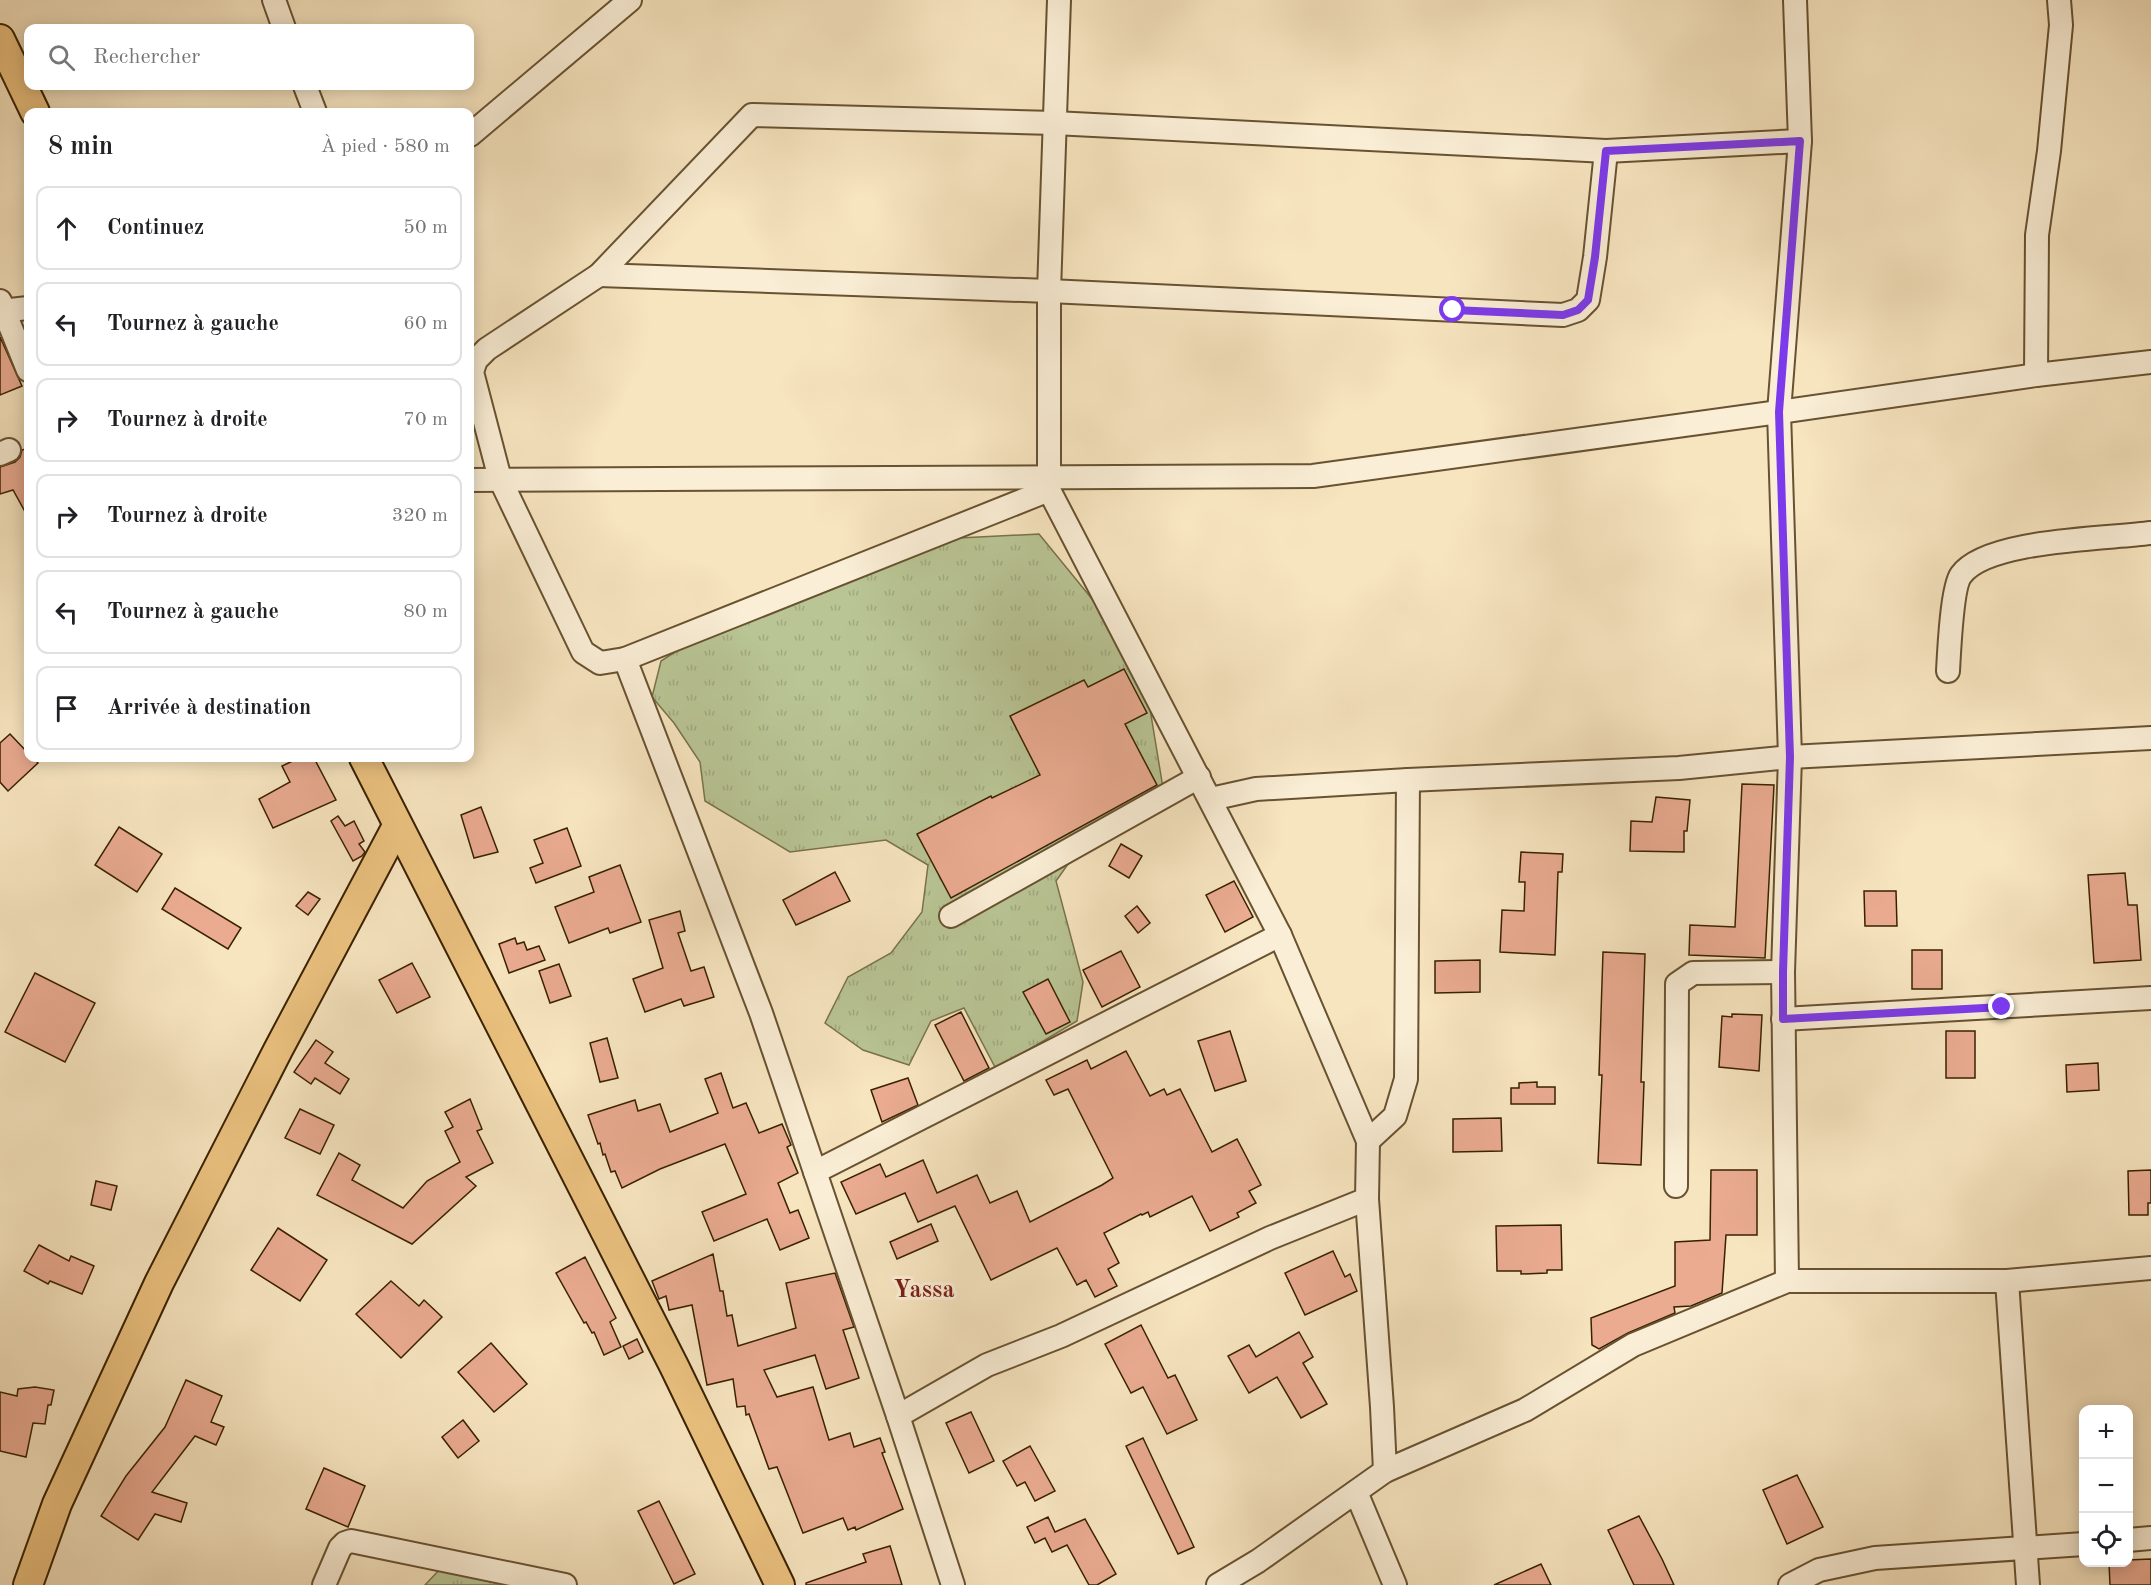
<!DOCTYPE html>
<html lang="fr">
<meta charset="utf-8">
<style>
:root{--surface:#fff;--page:#f6f6f6;--text:#202124;--muted:#757577;--line:#e0e0e0}
body{margin:0;font-family:"Old Standard TT",serif;background:var(--page);color:var(--text)}
.controls{position:absolute;right:18px;bottom:18px;display:grid;overflow:hidden;border-radius:12px;box-shadow:0 3px 15px #0003}
.controls button{width:54px;height:54px;display:grid;place-items:center;padding:0;border:0;border-bottom:2px solid var(--line);background:var(--surface);color:var(--text);font:30px sans-serif}
.stop{position:absolute;width:18px;height:18px;margin:-14px;border:4px solid #7c3aed;border-radius:50%;background:#fff}
.stop.end{background:#7c3aed;border-color:#fff;box-shadow:0 2px 6px #0008}
.list{margin:0;padding:0;list-style:none}
h2{display:flex;justify-content:space-between;align-items:center;height:78px;margin:0;padding:0 24px;font-size:26px}
h2 small{font-size:20px;font-weight:400;color:var(--muted)}
.list li{display:grid;grid-template-columns:39px 1fr auto;gap:18px;align-items:center;box-sizing:border-box;height:84px;margin:0 12px 12px;padding:0 12px;border:2px solid var(--line);border-radius:12px}
.list b{display:block;font-size:22px;white-space:nowrap}
.list em{font-size:20px;font-style:normal;color:var(--muted)}
.icon{flex:none;width:33px;height:33px;fill:none;stroke:currentColor;stroke-width:2;stroke-linecap:round;stroke-linejoin:round}
.map{position:relative;flex:none;width:2151px;height:1585px;overflow:hidden}
.search{position:absolute;background:var(--surface);box-shadow:0 3px 15px #0003;left:24px;top:24px;width:450px;height:66px;display:flex;align-items:center;gap:15px;box-sizing:border-box;padding:0 21px;border-radius:12px;color:var(--muted);font-size:22px}
.panel{position:absolute;background:var(--surface);box-shadow:0 3px 15px #0003;left:24px;top:108px;width:450px;height:654px;border-radius:12px}
.map>svg:first-child{display:block}
.grass{fill:url(#grass-tufts);stroke:#79734a;stroke-width:1.5}
.building{fill:#eaab91;stroke:#392100;stroke-width:1.5}
.lines{fill:none;stroke-linecap:round;stroke-linejoin:round}
.minor-casing{stroke:#685230;stroke-width:26}
.major-casing{stroke:#392100;stroke-width:32}
.minor{stroke:#faeed6;stroke-width:22}
.major{stroke:#ecc280;stroke-width:28}
.route{stroke:#7c3aed;stroke-width:8}
.labels{text-anchor:middle;dominant-baseline:central;stroke-width:6;stroke-linejoin:round;paint-order:stroke}
.district-label{font-size:24px;font-weight:bold;fill:#7a1f14;stroke:#faeed6}
</style>
<div class="map">
<svg width="2151" height="1585" viewBox="0 0 2151 1585">
<defs>
<pattern id="grass-tufts" width="24" height="20" patternUnits="userSpaceOnUse" patternTransform="scale(1.5)"><rect width="24" height="20" fill="#b9c595"/><path d="M3 7l-1-3M5 7V3M7 7l1-3M15 17l-1-3M17 17v-4M19 17l1-3" fill="none" stroke="#a0a97f"/></pattern>
</defs>
<rect width="100%" height="100%" fill="#f7e5c0"/>
<filter id="stains"><feTurbulence type="fractalNoise" baseFrequency=".00333" numOctaves="4"/><feColorMatrix values="0 0 0 0 .2 0 0 0 0 .09 0 0 0 0 .02 0 0 0 .5 -.17"/></filter>
<radialGradient id="worn" r=".72"><stop offset=".6" stop-color="#630" stop-opacity="0"/><stop offset="1" stop-color="#630" stop-opacity=".3"/></radialGradient>
<!-- grass -->
<g class="grass">
<path d="M 1039,534 L 1101,610 L 1150,709 L 1164,794 L 1083,843 L 1056,881 L 1083,982 L 1077,1021 L 996,1069 L 964,1008 L 931,1021 L 909,1065 L 863,1050 L 825,1023 L 848,977 L 891,953 L 922,912 L 928,865 L 886,840 L 790,852 L 705,801 L 700,762 L 674,723 L 652,697 L 661,661 L 712,628 L 939,539 Z"/>
<path d="M 441,1568 L 511,1585 L 425,1585 Z"/>
</g>
<!-- building -->
<g class="building">
<path d="M 0,337 L 22,386 L 0,395 Z"/>
<path d="M 28,448 L 28,517 L 13,490 L 0,494 L 0,467 L 15,462 L 20,457 L 22,450 Z"/>
<path d="M 1124,669 L 1147,713 L 1125,724 L 1157,785 L 951,898 L 917,834 L 991,796 L 992,798 L 1040,775 L 1010,716 L 1084,680 L 1088,687 Z"/>
<path d="M 10,734 L 28,753 L 28,758 L 33,758 L 38,763 L 8,791 L 0,782 L 0,743 Z"/>
<path d="M 299,758 L 314,758 L 336,800 L 273,828 L 259,799 L 290,782 L 282,766 Z"/>
<path d="M 1742,784 L 1774,785 L 1765,958 L 1689,955 L 1690,925 L 1735,927 Z"/>
<path d="M 1656,797 L 1690,800 L 1687,831 L 1684,831 L 1684,852 L 1630,851 L 1631,821 L 1652,822 Z"/>
<path d="M 481,807 L 498,852 L 474,858 L 461,815 Z"/>
<path d="M 338,816 L 345,826 L 354,821 L 364,841 L 359,844 L 365,852 L 362,856 L 353,861 L 331,821 Z"/>
<path d="M 119,827 L 162,854 L 137,892 L 95,865 Z"/>
<path d="M 567,828 L 581,866 L 536,883 L 530,868 L 543,863 L 534,840 Z"/>
<path d="M 1121,844 L 1142,856 L 1129,878 L 1109,866 Z"/>
<path d="M 1521,852 L 1563,854 L 1562,872 L 1558,872 L 1555,955 L 1500,952 L 1502,910 L 1524,911 L 1525,882 L 1519,882 Z"/>
<path d="M 620,865 L 641,922 L 610,933 L 608,928 L 569,943 L 555,907 L 594,892 L 589,877 Z"/>
<path d="M 835,872 L 850,901 L 796,925 L 783,900 Z"/>
<path d="M 2125,873 L 2128,905 L 2137,905 L 2141,960 L 2094,963 L 2088,875 Z"/>
<path d="M 1234,881 L 1253,917 L 1225,932 L 1206,895 Z"/>
<path d="M 175,888 L 241,928 L 228,949 L 162,909 Z"/>
<path d="M 1864,891 L 1896,891 L 1897,926 L 1865,926 Z"/>
<path d="M 308,892 L 320,899 L 308,915 L 296,906 Z"/>
<path d="M 1137,906 L 1150,923 L 1138,933 L 1125,916 Z"/>
<path d="M 680,911 L 685,931 L 678,933 L 691,971 L 704,967 L 714,997 L 684,1006 L 681,999 L 645,1012 L 633,979 L 663,968 L 649,920 Z"/>
<path d="M 515,938 L 517,944 L 524,942 L 527,950 L 539,946 L 545,960 L 509,973 L 499,944 Z"/>
<rect x="1912" y="950" width="30" height="39"/>
<path d="M 1121,951 L 1140,987 L 1102,1007 L 1083,970 Z"/>
<path d="M 1603,952 L 1645,954 L 1641,1082 L 1644,1082 L 1641,1165 L 1598,1163 L 1602,1075 L 1599,1075 Z"/>
<path d="M 1480,960 L 1480,992 L 1435,993 L 1435,961 Z"/>
<path d="M 412,963 L 430,997 L 397,1013 L 379,980 Z"/>
<path d="M 559,964 L 571,996 L 550,1003 L 539,971 Z"/>
<path d="M 35,973 L 95,1003 L 65,1062 L 5,1032 Z"/>
<path d="M 1048,979 L 1070,1022 L 1046,1034 L 1023,992 Z"/>
<path d="M 961,1012 L 989,1068 L 964,1081 L 935,1025 Z"/>
<path d="M 1732,1014 L 1762,1015 L 1759,1071 L 1719,1067 L 1722,1016 L 1732,1017 Z"/>
<path d="M 1230,1031 L 1246,1081 L 1215,1091 L 1198,1041 Z"/>
<rect x="1946" y="1031" width="29" height="47"/>
<path d="M 607,1038 L 618,1078 L 600,1082 L 590,1043 Z"/>
<path d="M 316,1040 L 333,1052 L 325,1063 L 349,1079 L 340,1094 L 315,1078 L 311,1084 L 294,1072 Z"/>
<path d="M 1126,1051 L 1150,1096 L 1164,1089 L 1167,1095 L 1180,1089 L 1212,1152 L 1237,1139 L 1261,1185 L 1249,1191 L 1256,1203 L 1237,1213 L 1239,1217 L 1210,1231 L 1192,1196 L 1150,1217 L 1148,1212 L 1142,1215 L 1141,1214 L 1104,1233 L 1119,1263 L 1108,1269 L 1117,1286 L 1095,1297 L 1086,1280 L 1077,1285 L 1057,1248 L 991,1280 L 955,1206 L 918,1222 L 905,1193 L 856,1214 L 841,1182 L 880,1164 L 886,1177 L 923,1160 L 937,1193 L 977,1175 L 990,1203 L 1017,1191 L 1030,1222 L 1102,1185 L 1113,1178 L 1068,1089 L 1054,1095 L 1046,1080 L 1087,1060 L 1091,1069 Z"/>
<path d="M 2098,1063 L 2099,1090 L 2067,1092 L 2066,1065 Z"/>
<path d="M 721,1073 L 733,1108 L 746,1103 L 759,1133 L 782,1124 L 791,1145 L 787,1147 L 798,1173 L 778,1183 L 790,1213 L 798,1210 L 809,1238 L 780,1250 L 767,1219 L 714,1241 L 702,1212 L 746,1194 L 725,1144 L 660,1169 L 622,1188 L 615,1171 L 611,1172 L 605,1154 L 603,1155 L 600,1143 L 598,1144 L 588,1115 L 635,1100 L 638,1111 L 660,1104 L 670,1132 L 718,1113 L 705,1079 Z"/>
<path d="M 908,1078 L 918,1105 L 882,1122 L 871,1090 Z"/>
<path d="M 1537,1082 L 1537,1087 L 1555,1087 L 1555,1104 L 1511,1104 L 1511,1088 L 1519,1088 L 1519,1083 Z"/>
<path d="M 470,1099 L 482,1129 L 477,1131 L 493,1163 L 466,1177 L 476,1186 L 412,1244 L 317,1195 L 339,1153 L 360,1165 L 352,1180 L 403,1208 L 427,1181 L 460,1162 L 445,1131 L 453,1127 L 445,1112 Z"/>
<path d="M 300,1109 L 334,1125 L 320,1154 L 285,1138 Z"/>
<path d="M 1501,1118 L 1502,1151 L 1453,1152 L 1453,1119 Z"/>
<path d="M 1711,1170 L 1757,1170 L 1757,1235 L 1726,1235 L 1722,1293 L 1691,1306 L 1674,1307 L 1675,1313 L 1628,1333 L 1599,1349 L 1592,1345 L 1591,1318 L 1675,1286 L 1675,1242 L 1710,1240 Z"/>
<path d="M 2151,1170 L 2151,1203 L 2148,1203 L 2148,1215 L 2129,1215 L 2128,1171 Z"/>
<path d="M 96,1181 L 117,1186 L 111,1210 L 91,1205 Z"/>
<path d="M 931,1224 L 938,1241 L 897,1259 L 890,1242 Z"/>
<path d="M 1561,1225 L 1562,1270 L 1547,1270 L 1547,1273 L 1521,1274 L 1521,1271 L 1497,1271 L 1496,1226 Z"/>
<path d="M 278,1228 L 327,1260 L 300,1301 L 251,1270 Z"/>
<path d="M 39,1245 L 69,1261 L 71,1256 L 94,1266 L 82,1294 L 50,1281 L 48,1284 L 24,1271 Z"/>
<path d="M 1333,1251 L 1345,1277 L 1350,1274 L 1357,1291 L 1305,1315 L 1285,1273 Z"/>
<path d="M 713,1254 L 720,1291 L 723,1291 L 727,1316 L 732,1315 L 738,1346 L 796,1328 L 786,1283 L 835,1273 L 854,1327 L 843,1330 L 859,1378 L 826,1389 L 815,1355 L 764,1370 L 777,1397 L 813,1387 L 829,1440 L 850,1433 L 854,1447 L 880,1438 L 885,1452 L 882,1453 L 903,1509 L 856,1530 L 855,1527 L 848,1530 L 843,1518 L 803,1533 L 777,1467 L 769,1469 L 749,1414 L 746,1415 L 745,1406 L 737,1407 L 733,1379 L 707,1385 L 692,1305 L 669,1310 L 666,1296 L 659,1299 L 652,1281 Z"/>
<path d="M 585,1257 L 616,1318 L 610,1322 L 621,1347 L 604,1355 L 594,1332 L 592,1333 L 586,1322 L 584,1323 L 556,1273 Z"/>
<path d="M 391,1281 L 419,1306 L 424,1300 L 442,1317 L 401,1358 L 356,1314 Z"/>
<path d="M 1141,1325 L 1168,1378 L 1175,1375 L 1197,1420 L 1167,1434 L 1143,1387 L 1131,1393 L 1105,1344 Z"/>
<path d="M 1299,1332 L 1313,1357 L 1303,1363 L 1327,1404 L 1301,1418 L 1277,1377 L 1249,1393 L 1228,1356 L 1249,1345 L 1256,1357 Z"/>
<path d="M 637,1339 L 643,1352 L 629,1359 L 623,1346 Z"/>
<path d="M 491,1343 L 527,1384 L 494,1412 L 458,1372 Z"/>
<path d="M 186,1380 L 222,1396 L 211,1422 L 224,1427 L 216,1445 L 195,1436 L 152,1492 L 187,1503 L 181,1522 L 155,1514 L 138,1540 L 101,1516 L 126,1476 L 165,1427 Z"/>
<path d="M 35,1387 L 54,1390 L 51,1405 L 48,1405 L 45,1424 L 33,1423 L 26,1457 L 0,1451 L 0,1392 L 17,1396 L 18,1389 Z"/>
<path d="M 971,1412 L 994,1461 L 969,1473 L 946,1423 Z"/>
<path d="M 463,1420 L 479,1441 L 458,1458 L 442,1437 Z"/>
<path d="M 1143,1438 L 1194,1547 L 1178,1554 L 1126,1446 Z"/>
<path d="M 1030,1446 L 1055,1491 L 1035,1501 L 1025,1482 L 1017,1486 L 1003,1461 Z"/>
<path d="M 324,1468 L 365,1486 L 348,1527 L 306,1509 Z"/>
<path d="M 1797,1475 L 1823,1527 L 1787,1544 L 1763,1490 Z"/>
<path d="M 659,1501 L 695,1574 L 674,1584 L 638,1511 Z"/>
<path d="M 1639,1516 L 1662,1559 L 1674,1585 L 1634,1585 L 1608,1530 Z"/>
<path d="M 1048,1517 L 1055,1532 L 1085,1519 L 1116,1574 L 1097,1585 L 1089,1585 L 1067,1545 L 1052,1552 L 1045,1538 L 1035,1543 L 1027,1527 Z"/>
<path d="M 890,1546 L 902,1585 L 806,1585 L 806,1583 L 866,1562 L 863,1554 Z"/>
<path d="M 2151,1559 L 2151,1585 L 2110,1585 L 2109,1563 L 2128,1563 L 2128,1560 Z"/>
<path d="M 1541,1564 L 1551,1585 L 1494,1585 Z"/>
</g>
<g class="lines">
<defs>
<g id="minor">
<path d="M 274,0 L 284,28"/>
<path d="M 305,86 L 315,112"/>
<path d="M 470,135 L 630,0"/>
<path d="M 599,275 L 1049,291 L 1563,315 L 1578,310 L 1588,300 L 1595,257 L 1606,151"/>
<path d="M 0,301 L 28,370"/>
<path d="M 0,311 L 28,308"/>
<path d="M 2036,375 L 2037,235 L 2049,151 L 2061,25 L 2059,0"/>
<path d="M 0,454 L 9,450"/>
<path d="M 470,480 L 1313,476 L 1779,412 L 2036,375 L 2151,362"/>
<path d="M 1049,490 L 625,659 L 600,663 L 583,652 L 500,479 L 472,372 L 476,360 L 487,349 L 599,275 L 752,115 L 1054,123 L 1606,151 L 1800,141"/>
<path d="M 625,659 L 761,1013 L 898,1416 L 953,1585"/>
<path d="M 1948,671 C 1949,653 1952,587 1961,575 C 1987,539 2108,539 2151,533"/>
<path d="M 1211,799 L 1256,789 L 1408,780 L 1679,768 L 1790,757 L 2151,738"/>
<path d="M 951,916 L 1199,777"/>
<path d="M 1783,1019 L 2151,998"/>
<path d="M 1368,1141 L 1395,1116 L 1406,1079 L 1408,780"/>
<path d="M 815,1172 L 1280,935"/>
<path d="M 1676,1186 L 1677,984 L 1693,973 L 1783,972"/>
<path d="M 1367,1199 L 1382,1407 L 1385,1471"/>
<path d="M 1787,1281 L 1783,972 L 1790,757 L 1779,412 L 1800,141 L 1795,0"/>
<path d="M 2007,1281 L 2028,1585"/>
<path d="M 898,1416 L 987,1365 L 1061,1336 L 1270,1238 L 1367,1199 L 1368,1141 L 1280,935 L 1049,490 L 1049,291 L 1059,0"/>
<path d="M 1356,1492 L 1395,1585"/>
<path d="M 2128,1540 L 2151,1538"/>
<path d="M 324,1585 L 340,1548 L 345,1543 L 351,1541 L 565,1585"/>
<path d="M 1218,1585 L 1258,1561 L 1385,1471 L 1525,1410 L 1633,1345 L 1787,1281 L 2007,1281 L 2151,1268"/>
<path d="M 1790,1585 L 1819,1570 L 1875,1558 L 2084,1544"/>
</g>
<g id="major">
<path d="M 0,39 L 35,112"/>
<path d="M 364,758 L 674,1366 L 780,1585"/>
<path d="M 28,1585 L 57,1504 L 159,1283 L 278,1050 L 397,826"/>
</g>
</defs>
<!-- minor casing -->
<use href="#minor" class="minor-casing"/>
<!-- major casing -->
<use href="#major" class="major-casing"/>
<!-- minor -->
<use href="#minor" class="minor"/>
<!-- major -->
<use href="#major" class="major"/>
</g>
<g class="lines">
<!-- route -->
<path class="route" d="M 1453,310 L 1563,315 L 1578,310 L 1588,300 L 1595,257 L 1606,151 L 1800,141 L 1779,412 L 1790,757 L 1783,972 L 1783,1019 L 2002,1007"/>
</g>
<g class="labels">
<!-- district labels -->
<g class="district-label">
<text x="924" y="1291">Yassa</text>
</g>
</g>
<rect width="100%" height="100%" filter="url(#stains)"/>
<rect width="100%" height="100%" fill="url(#worn)"/>
</svg>
<div class="controls">
<button>+</button>
<button>−</button>
<button><svg class="icon" aria-label="locate" viewBox="0 0 24 24"><circle cx="12" cy="12" r="6"/><path d="M12 2v4M12 18v4M2 12h4M18 12h4"/></svg></button>
</div>
<div class="stop" style="left:1453px;top:310px"></div>
<div class="stop end" style="left:2002px;top:1007px"></div>
<div class="search"><svg class="icon" aria-label="search" viewBox="0 0 24 24"><circle cx="10" cy="10" r="6"/><path d="M15 15l6 6"/></svg>Rechercher</div>
<section class="panel">
<h2>8 min<small>À pied · 580 m</small></h2>
<ul class="list">
<li><svg class="icon" aria-label="ahead" viewBox="0 0 24 24"><path d="M12 20V5M6 11l6-6 6 6"/></svg><div><b>Continuez</b></div><em>50 m</em></li>
<li><svg class="icon" aria-label="left" viewBox="0 0 24 24"><path d="M17 20v-9H6M10 6l-5 5 5 5"/></svg><div><b>Tournez à gauche</b></div><em>60 m</em></li>
<li><svg class="icon" aria-label="right" viewBox="0 0 24 24"><path d="M7 20v-9h11M14 6l5 5-5 5"/></svg><div><b>Tournez à droite</b></div><em>70 m</em></li>
<li><svg class="icon" aria-label="right" viewBox="0 0 24 24"><path d="M7 20v-9h11M14 6l5 5-5 5"/></svg><div><b>Tournez à droite</b></div><em>320 m</em></li>
<li><svg class="icon" aria-label="left" viewBox="0 0 24 24"><path d="M17 20v-9H6M10 6l-5 5 5 5"/></svg><div><b>Tournez à gauche</b></div><em>80 m</em></li>
<li><svg class="icon" aria-label="arrive" viewBox="0 0 24 24"><path d="M6 21V4h12l-3 4 3 4H6"/></svg><div><b>Arrivée à destination</b></div></li>
</ul>
</section>
</div>
